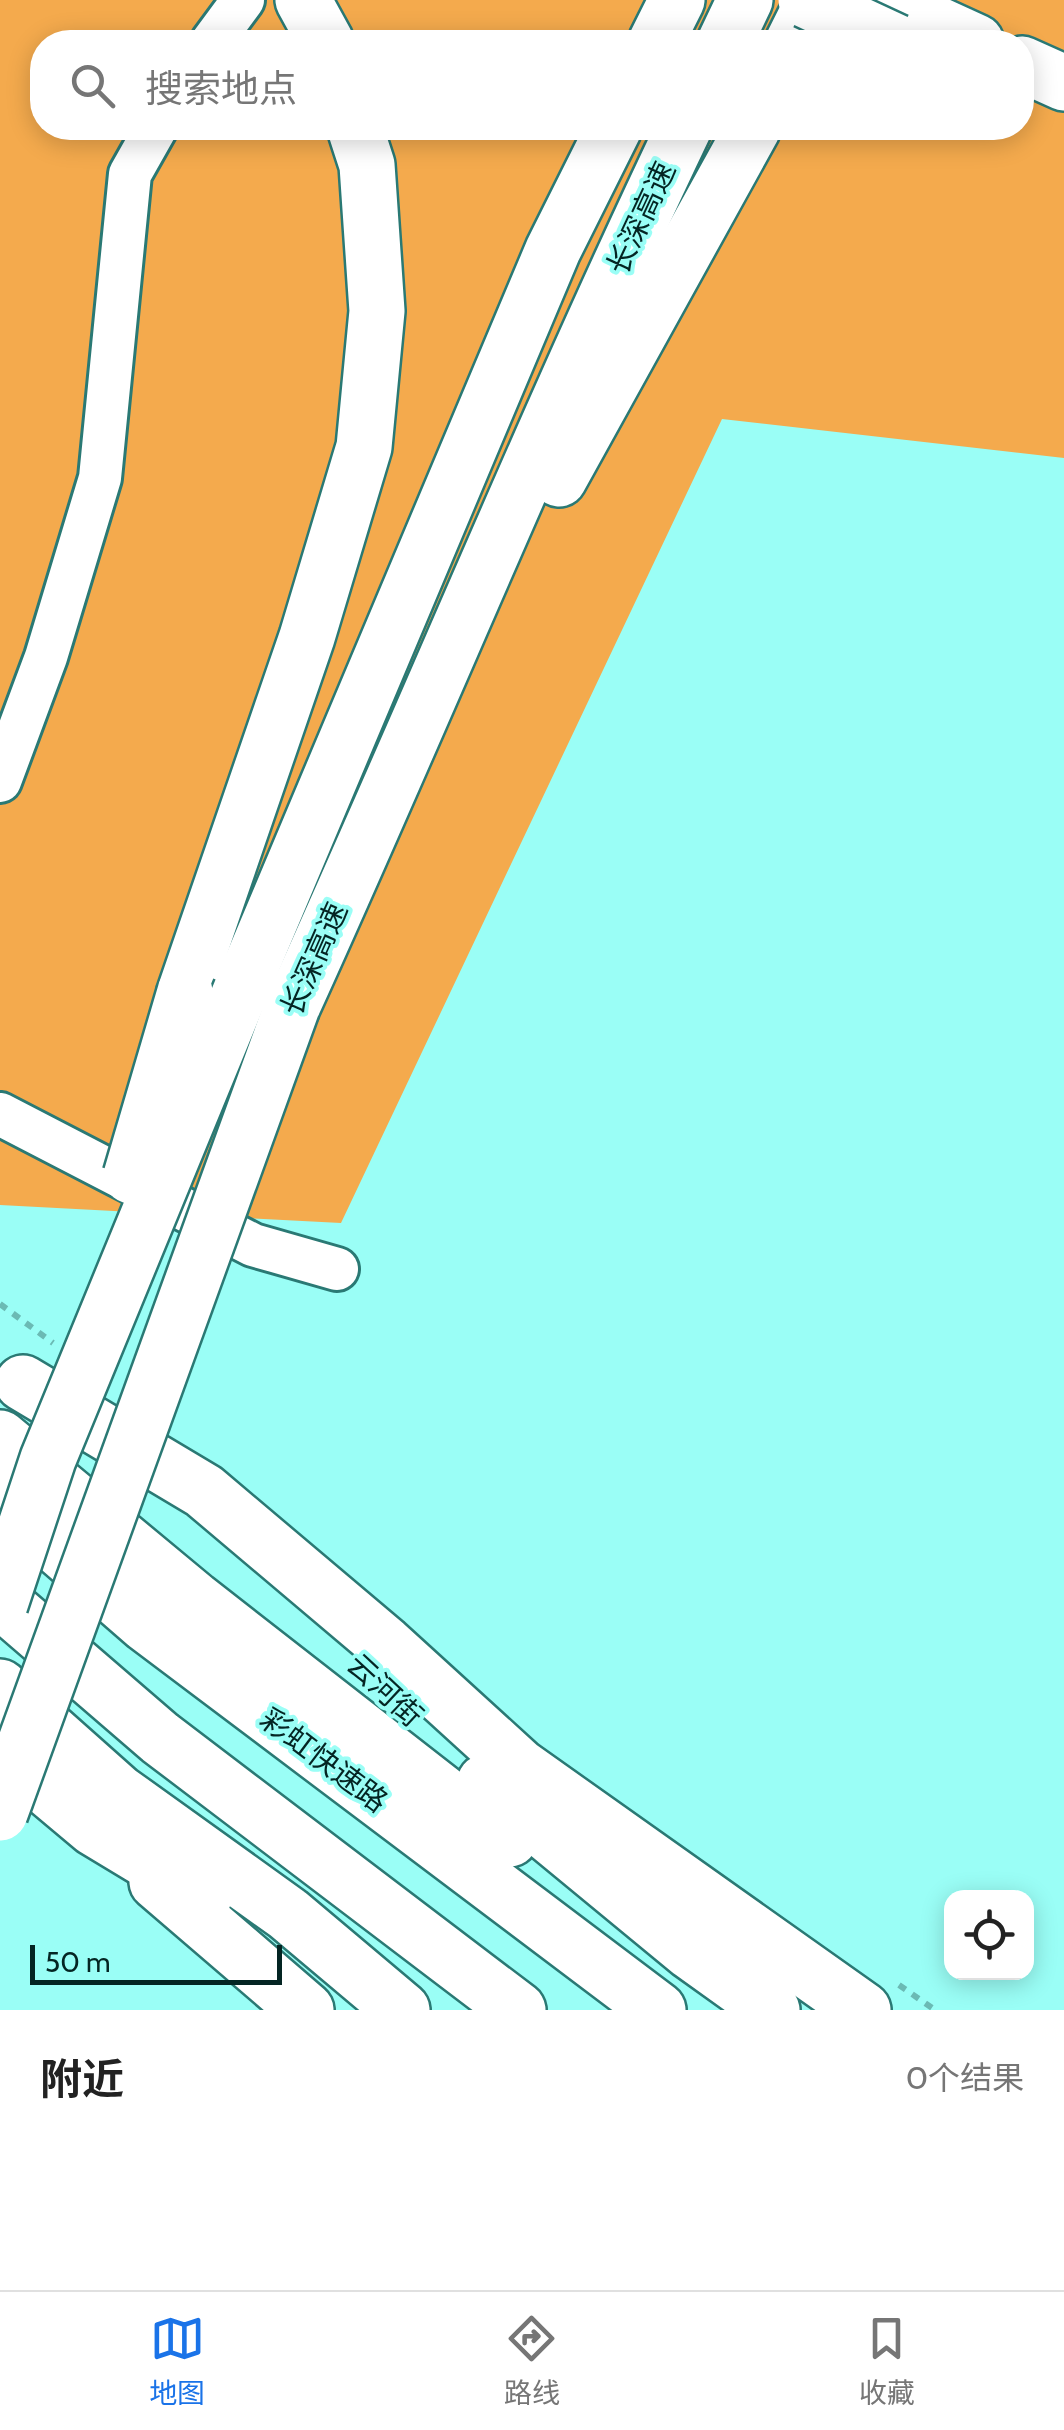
<!DOCTYPE html>
<html lang="zh">
<meta charset="utf-8">
<style>
:root{--surface:#fff;--page:#f2f2f2;--text:#222;--muted:#767676;--line:#e0e0e0;--accent:#1a73e8}
body{margin:0;font-family:Cabin,"Noto Sans SC",sans-serif;background:var(--page);color:var(--text)}
.controls{position:absolute;right:30px;bottom:30px;display:grid;overflow:hidden;border-radius:20px;box-shadow:0 5px 25px #0003}
.controls button{width:90px;height:90px;display:grid;place-items:center;padding:0;border:0;border-bottom:2px solid var(--line);background:var(--surface);color:var(--text);font:50px sans-serif}
.scale{position:absolute;left:30px;bottom:25px;width:252px;box-sizing:border-box;padding-left:10px;border:5px solid #042523;border-top:0;font-size:28px;line-height:35px;white-space:nowrap;color:#042523;-webkit-text-stroke:8px #9afef6;paint-order:stroke}
.list{margin:0;padding:0;list-style:none}
h2{display:flex;justify-content:space-between;align-items:center;height:130px;margin:0;padding:0 40px;font-size:42px}
h2 small{font-size:32px;font-weight:400;color:var(--muted)}
.icon{flex:none;width:55px;height:55px;fill:none;stroke:currentColor;stroke-width:2;stroke-linecap:round;stroke-linejoin:round}
.map{position:relative;flex:none;width:1064px;height:2010px;overflow:hidden}
.search{position:absolute;background:var(--surface);box-shadow:0 5px 25px #0003;left:30px;right:30px;top:30px;height:110px;display:flex;align-items:center;gap:25px;box-sizing:border-box;padding:0 35px;border-radius:40px;color:var(--muted);font-size:38px}
.sheet{height:280px;background:var(--surface)}
nav{display:flex;justify-content:space-around;align-items:center;box-sizing:border-box;height:140px;border-top:2px solid var(--line);background:var(--surface);font-size:28px;color:var(--muted)}
nav a{display:grid;justify-items:center;gap:5px}
nav .on{color:var(--accent)}
.map>svg:first-child{display:block}
.forest{fill:#f4aa4d;fill-rule:evenodd}
.lines{fill:none;stroke-linecap:round;stroke-linejoin:round}
.minor-casing{stroke:#2a7974;stroke-width:48}
.highway-casing{stroke:#2a7974;stroke-width:60}
.path{stroke:#6bbab4;stroke-width:6;stroke-dasharray:8 8;stroke-linecap:butt}
.minor{stroke:#fff;stroke-width:42}
.highway{stroke:#fff;stroke-width:55}
.highway-bridge-casing{stroke:#2a7974;stroke-width:60;stroke-linecap:butt}
.highway-bridge{stroke:#fff;stroke-width:55}
.labels{text-anchor:middle;dominant-baseline:central;stroke-width:8;stroke-linejoin:round;paint-order:stroke}
.street-label{font-size:30px;fill:#042523;stroke:#9afef6}
</style>
<div class="map">
<svg width="1064" height="2010" viewBox="0 0 1064 2010">
<rect width="100%" height="100%" fill="#9afef6"/>
<!-- forest -->
<path class="forest" d="M 0,0 L 1064,0 L 1064,458 L 722,419 L 341,1223 L 0,1205 ZM 42,42 L 1022,42 L 1022,128 L 42,128 Z"/>
<g class="lines">
<defs>
<g id="minor">
<path d="M 212,42 L 243,0"/>
<path d="M 0,781 L 46,657 L 100,478 L 130,174 L 156,128"/>
<path d="M 0,1114 L 253,1245 L 337,1269"/>
</g>
<g id="highway">
<path d="M 303,0 L 326,42"/>
<path d="M 884,0 L 976,42"/>
<path d="M 656,42 L 677,0"/>
<path d="M 725,42 L 745,0"/>
<path d="M 793,42 L 814,0"/>
<path d="M 1022,64 L 1064,83"/>
<path d="M 559,479 L 753,128"/>
<path d="M 241,990 L 553,250 L 614,128"/>
<path d="M 185,992 L 307,637 L 364,447 L 377,311 L 367,165 L 355,128"/>
<path d="M 292,1007 C 425,715 546,417 684,128"/>
<path d="M 23,1383 L 204,1491 L 385,1644 L 520,1767 L 863,2010"/>
<path d="M 0,1438 L 195,1600 L 463,1809 L 510,1839"/>
<path d="M 0,1497 L 146,1624 L 658,2010"/>
<path d="M 0,1600 L 160,1738 L 518,2010"/>
<path d="M 0,1687 L 118,1792 L 288,1914 L 402,2010"/>
<path d="M 0,1749 L 94,1828 L 205,1895"/>
<path d="M 485,1782 L 691,1952 L 772,2010"/>
<path d="M 157,1882 L 306,2010"/>
</g>
</defs>
<!-- minor casing -->
<use href="#minor" class="minor-casing"/>
<!-- highway casing -->
<use href="#highway" class="highway-casing"/>
<!-- path -->
<g class="path">
<path d="M 0,1304 L 53,1343"/>
<path d="M 899,1985 L 935,2010"/>
</g>
<!-- minor -->
<use href="#minor" class="minor"/>
<!-- highway -->
<use href="#highway" class="highway"/>
<defs>
<g id="highway-bridge">
<path d="M 806,0 L 896,42"/>
<path d="M 131,1176 L 185,992"/>
<path d="M 0,1604 L 48,1459 L 241,990"/>
<path d="M 0,1813 L 292,1007"/>
</g>
</defs>
<!-- highway-bridge casing -->
<use href="#highway-bridge" class="highway-bridge-casing"/>
<!-- highway-bridge -->
<use href="#highway-bridge" class="highway-bridge"/>
</g>
<g class="labels">
<!-- street labels -->
<g class="street-label">
<text transform="translate(641 218) rotate(-65)">长深高速</text>
<text transform="translate(314 959) rotate(-66)">长深高速</text>
<text transform="translate(385 1690) rotate(43)">云河街</text>
<text transform="translate(324 1760) rotate(37)">彩虹快速路</text>
</g>
</g>
</svg>
<div class="controls">
<button><svg class="icon" aria-label="locate" viewBox="0 0 24 24"><circle cx="12" cy="12" r="6"/><path d="M12 2v4M12 18v4M2 12h4M18 12h4"/></svg></button>
</div>
<div class="scale">50 m</div>
<div class="search"><svg class="icon" aria-label="search" viewBox="0 0 24 24"><circle cx="10" cy="10" r="6"/><path d="M15 15l6 6"/></svg>搜索地点</div>
</div>
<section class="sheet">
<h2>附近<small>0个结果</small></h2>
<ul class="list">
</ul>
</section>
<nav>
<a class="on"><svg class="icon" aria-label="map" viewBox="0 0 24 24"><path d="M3 6l6-2 6 2 6-2v14l-6 2-6-2-6 2zM9 4v14M15 6v14"/></svg>地图</a>
<a><svg class="icon" aria-label="directions" viewBox="0 0 24 24"><path d="M12 3l9 9-9 9-9-9zM9 14v-3h6M13 9l2 2-2 2"/></svg>路线</a>
<a><svg class="icon" aria-label="saved" viewBox="0 0 24 24"><path d="M7 4h10v16l-5-4-5 4z"/></svg>收藏</a>
</nav>
